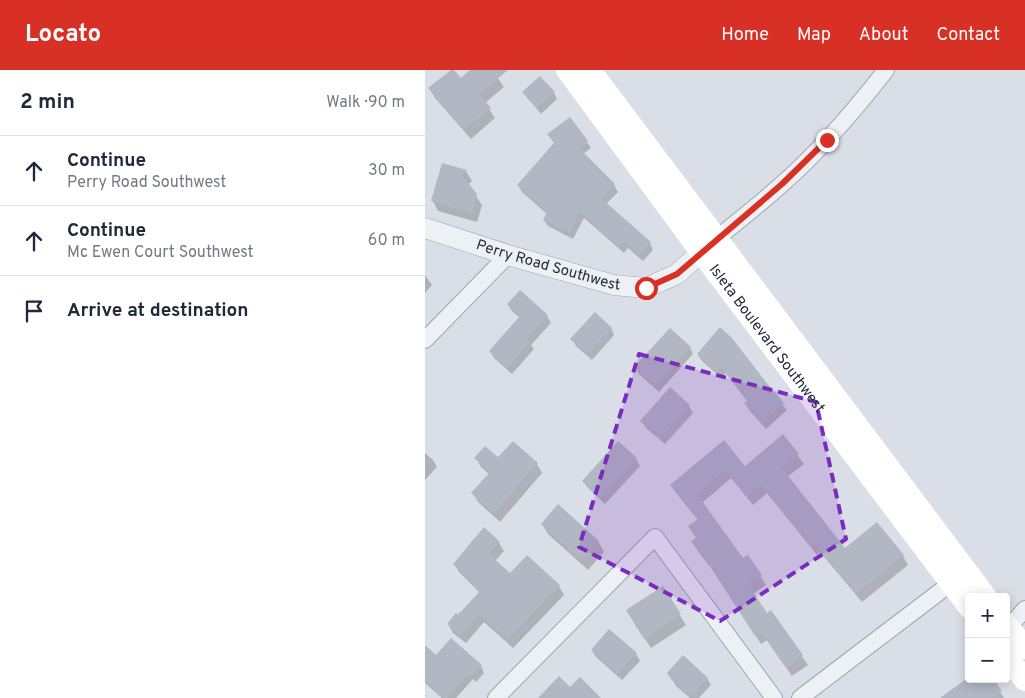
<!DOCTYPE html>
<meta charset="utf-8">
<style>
:root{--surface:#fff;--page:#f2f2f3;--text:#1f2937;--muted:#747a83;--line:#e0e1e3;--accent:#d93025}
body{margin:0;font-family:Overpass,sans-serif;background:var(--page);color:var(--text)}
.controls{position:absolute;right:15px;bottom:15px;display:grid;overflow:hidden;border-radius:5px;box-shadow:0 2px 12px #0003}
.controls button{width:45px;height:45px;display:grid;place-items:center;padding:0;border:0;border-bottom:1px solid var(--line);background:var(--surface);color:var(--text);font:25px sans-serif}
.stop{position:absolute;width:15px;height:15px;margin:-11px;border:4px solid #d93025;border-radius:50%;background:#fff}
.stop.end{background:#d93025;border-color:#fff;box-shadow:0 1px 5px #0008}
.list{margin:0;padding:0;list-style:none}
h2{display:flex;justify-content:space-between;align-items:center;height:65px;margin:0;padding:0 20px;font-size:21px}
h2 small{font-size:16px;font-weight:400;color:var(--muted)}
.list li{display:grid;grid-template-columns:32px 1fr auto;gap:15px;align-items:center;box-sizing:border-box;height:70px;padding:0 20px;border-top:1px solid var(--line)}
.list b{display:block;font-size:19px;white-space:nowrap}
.list p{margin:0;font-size:16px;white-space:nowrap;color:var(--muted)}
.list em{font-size:16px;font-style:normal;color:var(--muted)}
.icon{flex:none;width:28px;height:28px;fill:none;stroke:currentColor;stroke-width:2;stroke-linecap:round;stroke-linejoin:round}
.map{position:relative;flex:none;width:600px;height:628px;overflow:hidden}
header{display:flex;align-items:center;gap:30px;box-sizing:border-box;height:70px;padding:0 25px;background:var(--accent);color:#fff}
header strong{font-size:24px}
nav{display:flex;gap:28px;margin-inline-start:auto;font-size:18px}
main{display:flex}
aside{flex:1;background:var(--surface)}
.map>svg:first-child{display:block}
.shadow{fill:#0003}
.building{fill:#b1b8c4}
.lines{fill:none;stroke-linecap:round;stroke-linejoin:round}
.minor-casing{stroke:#9fa6b1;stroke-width:18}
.tertiary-casing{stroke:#9fa6b1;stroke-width:21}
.minor{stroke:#edf0f5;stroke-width:16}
.tertiary{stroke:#edf0f5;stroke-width:20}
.secondary{stroke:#fff;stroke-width:22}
.route{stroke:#d93025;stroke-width:6}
.marked{fill:#7b2cbf;fill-opacity:0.2;stroke:#7b2cbf;stroke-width:4;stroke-dasharray:10 6;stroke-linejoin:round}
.labels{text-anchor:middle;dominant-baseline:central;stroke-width:4;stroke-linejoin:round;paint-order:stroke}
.street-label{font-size:15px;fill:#232c3e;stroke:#eaeef5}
</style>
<header>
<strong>Locato</strong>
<nav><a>Home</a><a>Map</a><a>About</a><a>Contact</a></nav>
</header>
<main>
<aside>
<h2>2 min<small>Walk · 90 m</small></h2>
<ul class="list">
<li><svg class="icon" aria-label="ahead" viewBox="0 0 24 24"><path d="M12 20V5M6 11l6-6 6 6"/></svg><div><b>Continue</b><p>Perry Road Southwest</p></div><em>30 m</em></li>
<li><svg class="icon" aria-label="ahead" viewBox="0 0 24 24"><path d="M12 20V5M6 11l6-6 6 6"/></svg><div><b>Continue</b><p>Mc Ewen Court Southwest</p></div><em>60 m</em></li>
<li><svg class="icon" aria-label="arrive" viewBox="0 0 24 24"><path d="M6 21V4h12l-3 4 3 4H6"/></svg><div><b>Arrive at destination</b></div></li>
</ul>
</aside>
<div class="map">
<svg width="600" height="628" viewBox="0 0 600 628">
<rect width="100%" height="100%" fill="#dadfe7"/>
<!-- shadow -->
<g class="shadow">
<path d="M 47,0 L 67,0 L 79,17 L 60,33 L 70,48 L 46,69 L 10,28 L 5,19 L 35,9 Z"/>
<path d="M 98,22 L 129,23 L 132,29 L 116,44 Z"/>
<path d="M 162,72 L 166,78 L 158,84 L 189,115 L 193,122 L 181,134 L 225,173 L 228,180 L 218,191 L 203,178 L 199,183 L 159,148 L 148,169 L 123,156 L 119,150 L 122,144 L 97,122 L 93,115 Z"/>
<path d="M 18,95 L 41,101 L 47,111 L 43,115 L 57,135 L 52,152 L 13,141 L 8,131 Z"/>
<path d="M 0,205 L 7,215 L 0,223 Z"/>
<path d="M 95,222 L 122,246 L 126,253 L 106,275 L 109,279 L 87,304 L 69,288 L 65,281 L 95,248 L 87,241 L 83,235 Z"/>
<path d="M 186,258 L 189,265 L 167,290 L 151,276 L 147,269 Z"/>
<path d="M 265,277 L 268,284 L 234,322 L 214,304 L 210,297 Z"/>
<path d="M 273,285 L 340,313 L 362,340 L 341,359 L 324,340 L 321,334 L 323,332 L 301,303 L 296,308 L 277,291 Z"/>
<path d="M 245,319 L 264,336 L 268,343 L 240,374 L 221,358 L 217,351 Z"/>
<path d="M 358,366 L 379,394 L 362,407 L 420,480 L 478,486 L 483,495 L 437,532 L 395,482 L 392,485 L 342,423 L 328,435 L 306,408 L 277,433 L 317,490 L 323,486 L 341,515 L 328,524 L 342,544 L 346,542 L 383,595 L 367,606 L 342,570 L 336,574 L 286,495 L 284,496 L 273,481 L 272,469 L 273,450 L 252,424 L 247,415 L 299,372 L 320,397 Z"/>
<path d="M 193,373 L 211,389 L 215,396 L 180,434 L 163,418 L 159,412 Z"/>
<path d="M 0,383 L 8,390 L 12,397 L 0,410 Z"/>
<path d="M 51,388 L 112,394 L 117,403 L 75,452 L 53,432 L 48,423 L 65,405 L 56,397 Z"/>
<path d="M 117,454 L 173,471 L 179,482 L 163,500 L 123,464 Z"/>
<path d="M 59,459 L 74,473 L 79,481 L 70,491 L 85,505 L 102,487 L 134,516 L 139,525 L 88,578 L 59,552 L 41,573 L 28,563 L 23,554 L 55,523 L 34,502 L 29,494 Z"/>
<path d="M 237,518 L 261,555 L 226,578 L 208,551 Z"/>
<path d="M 0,579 L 11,587 L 56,596 L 59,603 L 51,612 L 48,609 L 31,628 L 17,628 L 0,613 Z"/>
<path d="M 167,580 L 211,584 L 215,591 L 197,610 L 171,587 Z"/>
<path d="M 244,603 L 282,608 L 286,615 L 274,628 L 265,628 L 251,616 Z"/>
<path d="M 544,609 L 575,622 L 579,628 L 517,628 Z"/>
</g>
<!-- building -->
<g class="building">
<path d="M 26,0 L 29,0 L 36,8 L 45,0 L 83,0 L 54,24 L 66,38 L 39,60 L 3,18 Z"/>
<path d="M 115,6 L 130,22 L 111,38 L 97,22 Z"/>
<path d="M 145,47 L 163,71 L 154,78 L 190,114 L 176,128 L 226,172 L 214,185 L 199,172 L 194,177 L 155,142 L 144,163 L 118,150 L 122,142 L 92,115 L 129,73 L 122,64 Z"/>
<path d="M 17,93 L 42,100 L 37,105 L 52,124 L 47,143 L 6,131 Z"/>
<path d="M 95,220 L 123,245 L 102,268 L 106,272 L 82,298 L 64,281 L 95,246 L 82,234 Z"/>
<path d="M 170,242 L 187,258 L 162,284 L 145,269 Z"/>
<path d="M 295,257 L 307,268 L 341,312 L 359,333 L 337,353 L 319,333 L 322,331 L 296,297 L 292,302 L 272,284 Z"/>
<path d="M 245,258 L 266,277 L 230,316 L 209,297 Z"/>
<path d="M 245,317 L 265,335 L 235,369 L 215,351 Z"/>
<path d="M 358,364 L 374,384 L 357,398 L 420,478 L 452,452 L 479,485 L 431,524 L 389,473 L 386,476 L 336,415 L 322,427 L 300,400 L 272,424 L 318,488 L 323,485 L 337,505 L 323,514 L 342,543 L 346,540 L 378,585 L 361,598 L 336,562 L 330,566 L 279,487 L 278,488 L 266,471 L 271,468 L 263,456 L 273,449 L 245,415 L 299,370 L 320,396 Z"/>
<path d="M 88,371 L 113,393 L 69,443 L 46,423 L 65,402 L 49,388 L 60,376 L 73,387 Z"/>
<path d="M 193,371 L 212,388 L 176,428 L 157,411 Z"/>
<path d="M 133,434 L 174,471 L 156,490 L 116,454 Z"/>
<path d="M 59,457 L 75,472 L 64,484 L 85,503 L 102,485 L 135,515 L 83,570 L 54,544 L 36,566 L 22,554 L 31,543 L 33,545 L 55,521 L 28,494 Z"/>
<path d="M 238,516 L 256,544 L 219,569 L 201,540 Z"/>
<path d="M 184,559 L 212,583 L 193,604 L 166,580 Z"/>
<path d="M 26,568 L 57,595 L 47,606 L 44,603 L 21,628 L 19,628 L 0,611 L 0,575 L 11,585 Z"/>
<path d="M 258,585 L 283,608 L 266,627 L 246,609 L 242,603 Z"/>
<path d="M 134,606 L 145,617 L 155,607 L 176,628 L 113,628 Z"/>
<path d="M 541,609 L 568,609 L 577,621 L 567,628 L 515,628 Z"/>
</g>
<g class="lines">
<defs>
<g id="minor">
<path d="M 291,169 C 313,151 335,134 356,115 C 395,81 429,41 461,0"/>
<path d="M 0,270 L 83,185"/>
<path d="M 581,560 L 600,539"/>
<path d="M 71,628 L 230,467 L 349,628"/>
<path d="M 375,628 L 534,507"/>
</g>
<g id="tertiary">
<path id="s1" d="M 0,158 L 83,185 L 189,215 L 221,218 L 252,204 L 289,171"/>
</g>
</defs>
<!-- minor casing -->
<use href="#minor" class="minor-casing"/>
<!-- tertiary casing -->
<use href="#tertiary" class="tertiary-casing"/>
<!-- minor -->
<use href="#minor" class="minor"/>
<!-- tertiary -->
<use href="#tertiary" class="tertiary"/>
<!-- secondary -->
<g class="secondary">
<path id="s2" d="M 142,0 L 276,182 L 544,537"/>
<path d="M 165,0 L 561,527"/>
<path d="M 581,554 L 600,578"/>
<path d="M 581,586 L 600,610"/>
</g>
</g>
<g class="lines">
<!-- route -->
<path class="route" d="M 221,218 L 252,204 L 357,114 L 402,70"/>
</g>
<!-- marked area -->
<path class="marked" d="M 214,284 L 391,332 L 421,469 L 295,551 L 154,477 Z"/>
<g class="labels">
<!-- street labels -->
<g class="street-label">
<text stroke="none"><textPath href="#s1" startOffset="129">Perry Road Southwest</textPath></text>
<text stroke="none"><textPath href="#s2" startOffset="335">Isleta Boulevard Southwest</textPath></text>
</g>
</g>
</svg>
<div class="controls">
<button>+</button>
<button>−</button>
</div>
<div class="stop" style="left:221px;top:218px"></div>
<div class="stop end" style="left:402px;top:70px"></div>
</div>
</main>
